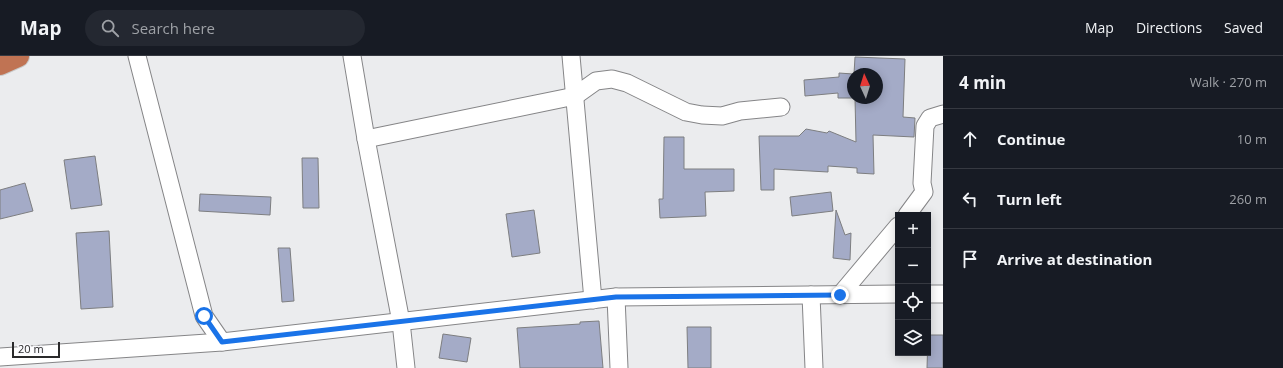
<!DOCTYPE html>
<meta charset="utf-8">
<style>
:root{--surface:#171b24;--page:#242831;--text:#f1f3f6;--muted:#9ea1a6;--line:#363941}
body{margin:0;font-family:"Open Sans",sans-serif;background:var(--page);color:var(--text)}
.controls{position:absolute;right:12px;bottom:12px;display:grid;overflow:hidden;border-radius:0px;box-shadow:0 2px 10px #0003}
.controls button{width:36px;height:36px;display:grid;place-items:center;padding:0;border:0;border-bottom:1px solid var(--line);background:var(--surface);color:var(--text);font:20px sans-serif}
.compass{position:absolute;left:847px;top:12px;width:36px;height:36px;border-radius:50%;background:var(--surface);box-shadow:0 2px 10px #0003;rotate:356deg}
.scale{position:absolute;left:12px;bottom:10px;width:48px;box-sizing:border-box;padding-left:4px;border:2px solid #2a2a2b;border-top:0;font-size:11px;line-height:14px;white-space:nowrap;color:#2a2a2b;-webkit-text-stroke:3px #f9f9fc;paint-order:stroke}
.stop{position:absolute;width:12px;height:12px;margin:-9px;border:3px solid #1a73e8;border-radius:50%;background:#fff}
.stop.end{background:#1a73e8;border-color:#fff;box-shadow:0 1px 4px #0008}
.list{margin:0;padding:0;list-style:none}
h2{display:flex;justify-content:space-between;align-items:center;height:52px;margin:0;padding:0 16px;font-size:17px}
h2 small{font-size:13px;font-weight:400;color:var(--muted)}
.list li{display:grid;grid-template-columns:26px 1fr auto;gap:12px;align-items:center;box-sizing:border-box;height:60px;padding:0 16px;border-top:1px solid var(--line)}
.list b{display:block;font-size:15px;white-space:nowrap}
.list em{font-size:13px;font-style:normal;color:var(--muted)}
.icon{flex:none;width:22px;height:22px;fill:none;stroke:currentColor;stroke-width:2;stroke-linecap:round;stroke-linejoin:round}
.map{position:relative;flex:none;width:943px;height:312px;overflow:hidden}
header{display:flex;align-items:center;gap:24px;box-sizing:border-box;height:56px;padding:0 20px;background:var(--surface);border-bottom:1px solid var(--line)}
header strong{font-size:19px}
nav{display:flex;gap:22px;margin-inline-start:auto;font-size:14px}
.search{width:280px;height:36px;background:var(--page);display:flex;align-items:center;gap:10px;box-sizing:border-box;padding:0 14px;border-radius:22px;color:var(--muted);font-size:15px}
main{display:flex}
aside{flex:1;background:var(--surface)}
.map>svg:first-child{display:block}
.building{fill:#a4abc7;stroke:#7d7e80}
.lines{fill:none;stroke-linecap:round;stroke-linejoin:round}
.street-casing{stroke:#858587;stroke-width:19}
.highway-casing{stroke:#c8c8c8;stroke-width:24}
.street{stroke:#fff;stroke-width:17}
.highway{stroke:#c07353;stroke-width:22}
.route{stroke:#1a73e8;stroke-width:5}
</style>
<header>
<strong>Map</strong>
<div class="search"><svg class="icon" aria-label="search" viewBox="0 0 24 24"><circle cx="10" cy="10" r="6"/><path d="M15 15l6 6"/></svg>Search here</div>
<nav><a>Map</a><a>Directions</a><a>Saved</a></nav>
</header>
<main>
<div class="map">
<svg width="943" height="312" viewBox="0 0 943 312">
<rect width="100%" height="100%" fill="#ebecee"/>
<!-- building -->
<g class="building">
<path d="M 855,1 L 905,3 L 903,61 L 915,62 L 914,81 L 873,79 L 874,118 L 857,117 L 857,112 L 828,110 L 828,116 L 774,113 L 774,134 L 761,134 L 759,80 L 799,80 L 806,73 L 827,77 L 829,75 L 856,86 L 855,42 L 877,42 L 877,18 L 854,18 Z"/>
<path d="M 839,17 L 853,18 L 853,42 L 838,42 L 838,37 L 805,40 L 804,24 L 839,21 Z"/>
<path d="M 664,81 L 684,81 L 684,113 L 734,113 L 734,135 L 705,136 L 706,160 L 660,162 L 659,143 L 663,143 Z"/>
<path d="M 95,100 L 102,149 L 71,153 L 64,104 Z"/>
<path d="M 302,102 L 318,102 L 319,152 L 303,152 Z"/>
<path d="M 25,127 L 33,155 L 0,163 L 0,134 Z"/>
<path d="M 831,136 L 833,155 L 792,160 L 790,141 Z"/>
<path d="M 200,138 L 271,141 L 270,159 L 199,155 Z"/>
<path d="M 534,154 L 540,197 L 512,201 L 506,158 Z"/>
<path d="M 836,154 L 845,179 L 851,177 L 850,204 L 833,202 Z"/>
<path d="M 109,175 L 113,251 L 81,253 L 76,177 Z"/>
<path d="M 278,192 L 290,192 L 294,245 L 282,246 Z"/>
<path d="M 599,265 L 603,312 L 520,312 L 517,272 L 580,268 L 580,266 Z"/>
<path d="M 687,271 L 711,271 L 711,312 L 688,312 Z"/>
<path d="M 443,278 L 471,282 L 467,306 L 439,302 Z"/>
<path d="M 928,279 L 943,279 L 943,312 L 927,312 Z"/>
</g>
<g class="lines">
<defs>
<g id="street">
<path d="M 137,0 L 204,260 L 222,286"/>
<path d="M 352,0 L 366,83 L 401,266 L 406,312"/>
<path d="M 571,0 L 593,244"/>
<path d="M 366,83 L 575,40 L 596,25 L 612,23 L 627,27 L 686,56 L 702,59 L 722,60 L 740,55 L 781,51"/>
<path d="M 907,159 L 924,136 L 922,127 L 925,70 L 930,62 L 943,58"/>
<path d="M 928,238 L 943,238"/>
<path d="M 811,239 L 814,312"/>
<path d="M 840,239 L 898,170"/>
<path d="M 616,241 L 619,312"/>
<path d="M 0,301 L 222,286 L 616,241 L 898,238"/>
</g>
<path id="highway" d="M 0,8 L 18,0"/>
</defs>
<!-- street casing -->
<use href="#street" class="street-casing"/>
<!-- highway casing -->
<use href="#highway" class="highway-casing"/>
<!-- street -->
<use href="#street" class="street"/>
<!-- highway -->
<use href="#highway" class="highway"/>
</g>
<g class="lines">
<!-- route -->
<path class="route" d="M 204,260 L 222,286 L 616,241 L 840,239"/>
</g>
</svg>
<div class="controls">
<button>+</button>
<button>−</button>
<button><svg class="icon" aria-label="locate" viewBox="0 0 24 24"><circle cx="12" cy="12" r="6"/><path d="M12 2v4M12 18v4M2 12h4M18 12h4"/></svg></button>
<button><svg class="icon" aria-label="layers" viewBox="0 0 24 24"><path d="M12 4l9 5-9 5-9-5zM3 14l9 5 9-5"/></svg></button>
</div>
<svg class="compass" viewBox="-18 -18 36 36"><path d="M0-13l5 13h-10z" fill="#e53935"/><path d="M0 13l5-13h-10z" fill="#9ea1a6"/></svg>
<div class="scale">20 m</div>
<div class="stop" style="left:204px;top:260px"></div>
<div class="stop end" style="left:840px;top:239px"></div>
</div>
<aside>
<h2>4 min<small>Walk · 270 m</small></h2>
<ul class="list">
<li><svg class="icon" aria-label="ahead" viewBox="0 0 24 24"><path d="M12 20V5M6 11l6-6 6 6"/></svg><div><b>Continue</b></div><em>10 m</em></li>
<li><svg class="icon" aria-label="left" viewBox="0 0 24 24"><path d="M17 20v-9H6M10 6l-5 5 5 5"/></svg><div><b>Turn left</b></div><em>260 m</em></li>
<li><svg class="icon" aria-label="arrive" viewBox="0 0 24 24"><path d="M6 21V4h12l-3 4 3 4H6"/></svg><div><b>Arrive at destination</b></div></li>
</ul>
</aside>
</main>
